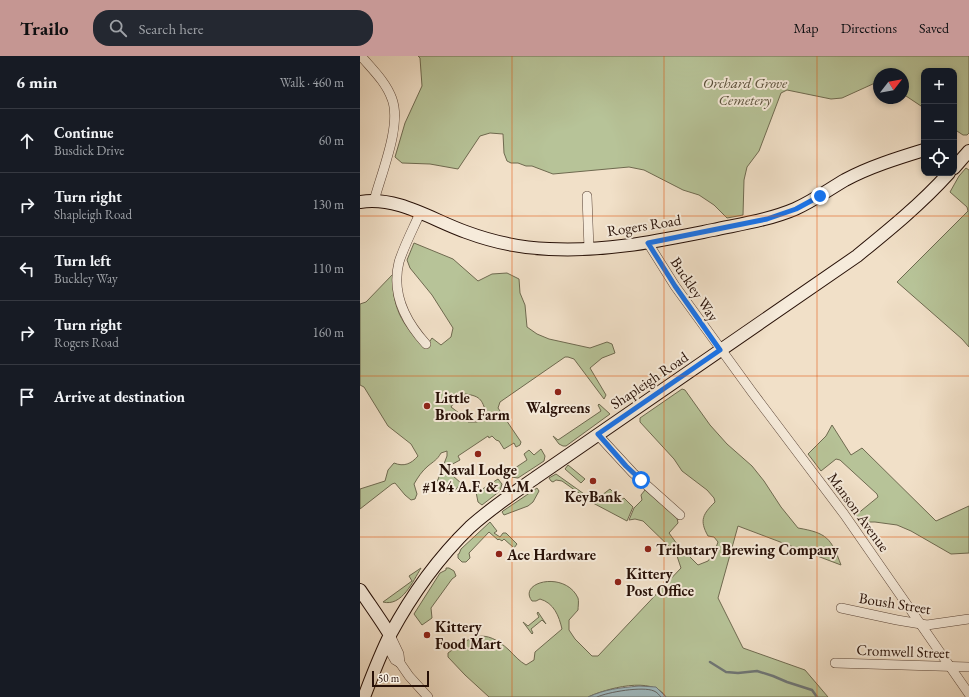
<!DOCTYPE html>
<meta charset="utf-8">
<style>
:root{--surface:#171b24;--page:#242831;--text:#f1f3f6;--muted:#9ea1a6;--line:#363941;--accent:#c59692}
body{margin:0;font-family:"EB Garamond",serif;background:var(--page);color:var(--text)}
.controls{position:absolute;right:12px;top:12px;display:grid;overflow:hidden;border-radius:8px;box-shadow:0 2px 6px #0003}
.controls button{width:36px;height:36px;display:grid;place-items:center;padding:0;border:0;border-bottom:1px solid var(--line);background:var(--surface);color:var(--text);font:20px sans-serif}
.compass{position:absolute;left:513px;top:12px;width:36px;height:36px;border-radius:50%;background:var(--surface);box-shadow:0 2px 6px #0003;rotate:59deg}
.scale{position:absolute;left:12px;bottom:10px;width:57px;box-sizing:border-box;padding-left:4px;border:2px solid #271007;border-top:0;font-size:11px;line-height:14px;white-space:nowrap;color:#271007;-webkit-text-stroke:3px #f6ebdb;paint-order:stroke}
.stop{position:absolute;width:12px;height:12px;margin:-9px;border:3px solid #1a73e8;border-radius:50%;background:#fff}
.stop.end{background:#1a73e8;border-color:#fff;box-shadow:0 1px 4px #0008}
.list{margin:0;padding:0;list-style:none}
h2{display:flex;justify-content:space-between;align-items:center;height:52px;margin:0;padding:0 16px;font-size:17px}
h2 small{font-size:13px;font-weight:400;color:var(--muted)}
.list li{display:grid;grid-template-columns:26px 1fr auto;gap:12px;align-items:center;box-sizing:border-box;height:64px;padding:0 16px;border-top:1px solid var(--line)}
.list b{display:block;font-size:15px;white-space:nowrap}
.list p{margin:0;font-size:13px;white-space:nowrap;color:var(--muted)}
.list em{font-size:13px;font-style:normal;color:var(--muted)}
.icon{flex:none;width:22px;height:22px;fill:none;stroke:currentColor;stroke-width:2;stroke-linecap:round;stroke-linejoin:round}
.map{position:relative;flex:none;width:609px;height:641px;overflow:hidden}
header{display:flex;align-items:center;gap:24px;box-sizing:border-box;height:56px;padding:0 20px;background:var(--accent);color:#111}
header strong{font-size:19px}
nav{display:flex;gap:22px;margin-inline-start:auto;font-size:14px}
.search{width:280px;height:36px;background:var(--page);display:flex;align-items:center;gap:10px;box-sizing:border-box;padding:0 14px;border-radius:16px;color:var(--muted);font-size:15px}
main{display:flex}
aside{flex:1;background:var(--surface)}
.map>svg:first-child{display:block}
.green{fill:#b7c398;stroke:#6f6a50;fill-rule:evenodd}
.water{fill:#9fbac0;stroke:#6f7676}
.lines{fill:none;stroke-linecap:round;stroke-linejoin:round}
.shore{stroke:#636564;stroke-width:1}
.stream{stroke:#6f7676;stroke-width:2.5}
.street-casing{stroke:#5a4437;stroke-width:10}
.secondary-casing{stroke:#271007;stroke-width:14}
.street{stroke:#f6ebdb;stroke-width:9}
.secondary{stroke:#f6ebdb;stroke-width:12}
.route{stroke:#1a73e8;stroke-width:5}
.grid{fill:none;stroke:#de550c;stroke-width:1;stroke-opacity:0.55}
.poi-dot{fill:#8f2418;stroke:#f6ebdb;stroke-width:1.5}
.labels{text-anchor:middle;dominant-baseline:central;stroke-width:4;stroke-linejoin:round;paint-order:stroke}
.park-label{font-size:15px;font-style:italic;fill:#594f3a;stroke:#f6ebdb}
.street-label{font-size:15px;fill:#271007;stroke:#f6ebdb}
.poi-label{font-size:15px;font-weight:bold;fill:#271007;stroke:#f6ebdb;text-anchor:start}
</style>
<header>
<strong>Trailo</strong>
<div class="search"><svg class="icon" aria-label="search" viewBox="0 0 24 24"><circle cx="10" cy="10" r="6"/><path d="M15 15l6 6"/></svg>Search here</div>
<nav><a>Map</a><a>Directions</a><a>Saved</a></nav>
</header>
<main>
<aside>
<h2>6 min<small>Walk · 460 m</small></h2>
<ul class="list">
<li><svg class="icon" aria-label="ahead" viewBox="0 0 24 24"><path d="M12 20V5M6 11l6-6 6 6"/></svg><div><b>Continue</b><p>Busdick Drive</p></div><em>60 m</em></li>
<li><svg class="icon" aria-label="right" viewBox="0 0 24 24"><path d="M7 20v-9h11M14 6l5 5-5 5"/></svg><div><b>Turn right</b><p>Shapleigh Road</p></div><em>130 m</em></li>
<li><svg class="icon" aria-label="left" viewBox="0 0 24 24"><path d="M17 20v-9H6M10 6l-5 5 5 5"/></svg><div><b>Turn left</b><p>Buckley Way</p></div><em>110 m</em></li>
<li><svg class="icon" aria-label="right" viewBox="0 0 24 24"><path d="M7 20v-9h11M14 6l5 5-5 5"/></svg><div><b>Turn right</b><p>Rogers Road</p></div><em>160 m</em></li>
<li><svg class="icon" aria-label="arrive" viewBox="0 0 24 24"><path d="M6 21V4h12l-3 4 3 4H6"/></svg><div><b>Arrive at destination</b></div></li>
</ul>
</aside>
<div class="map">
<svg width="609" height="641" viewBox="0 0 609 641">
<rect width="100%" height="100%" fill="#f1e0c8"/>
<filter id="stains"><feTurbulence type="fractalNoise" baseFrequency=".005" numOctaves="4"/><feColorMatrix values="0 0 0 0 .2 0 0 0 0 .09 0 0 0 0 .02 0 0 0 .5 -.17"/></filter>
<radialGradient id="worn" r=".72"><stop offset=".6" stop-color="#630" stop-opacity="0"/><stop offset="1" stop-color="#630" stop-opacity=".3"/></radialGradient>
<!-- green -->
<g class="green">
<path d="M 58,0 L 609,0 L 609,77 L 607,79 L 603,79 L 594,73 L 594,15 L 564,15 L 564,52 L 543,38 L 543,18 L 519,18 L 519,27 L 515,27 L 482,42 L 471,43 L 427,34 L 421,37 L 399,95 L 387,111 L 384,124 L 383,159 L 367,162 L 354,149 L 339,139 L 323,134 L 284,114 L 269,111 L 193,118 L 172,110 L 166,110 L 158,107 L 151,107 L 147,105 L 144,97 L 143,78 L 130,77 L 120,80 L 98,113 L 70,108 L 42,107 L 35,101 L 45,67 L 62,30 L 60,2 Z"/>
<path d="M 606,112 L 609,114 L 609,291 L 602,283 L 537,226 L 608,155 L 607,151 L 590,136 L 599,120 Z"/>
<path d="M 54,187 L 93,203 L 118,225 L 132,218 L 147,217 L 159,223 L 160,237 L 165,249 L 167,271 L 177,278 L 189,283 L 230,292 L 247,286 L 252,288 L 255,297 L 242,302 L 230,312 L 246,339 L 244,343 L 214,303 L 208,301 L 205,301 L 140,346 L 138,352 L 161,386 L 160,389 L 156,391 L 154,387 L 144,393 L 139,385 L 136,384 L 132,380 L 129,382 L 128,380 L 98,400 L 100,404 L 89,410 L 94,417 L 93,420 L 101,427 L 94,436 L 92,435 L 90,438 L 79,430 L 77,426 L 87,400 L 87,395 L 81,397 C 77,404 74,405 68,410 C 62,415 58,421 54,428 L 57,438 L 55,443 L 51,444 L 45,439 L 35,427 L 32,428 L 0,453 L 0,433 L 25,425 L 28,414 L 34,407 C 44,411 51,408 58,400 L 51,388 L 28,370 L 4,331 L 0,329 L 0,248 L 6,246 L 34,217 C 30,248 42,271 66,291 L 72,282 L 81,289 L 91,281 L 93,272 L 72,239 L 50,212 L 47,204 ZM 105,338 C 122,340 122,345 127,359 L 117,366 L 108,366 L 99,357 L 91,351 L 96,344 Z"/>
<path d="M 322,333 L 325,334 L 350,369 L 367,388 L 392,410 L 404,425 L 421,451 L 438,472 C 467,477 471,482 481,509 L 378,470 L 358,542 L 383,592 L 445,614 L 468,641 L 306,641 C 293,619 245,633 228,641 L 129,641 L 105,619 L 88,601 L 88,597 C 112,580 124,571 149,594 C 155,600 159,605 166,609 L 174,604 L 175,596 L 202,573 C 199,560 194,547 180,543 L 176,545 L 172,545 C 157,526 205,514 218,542 C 219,545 218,551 218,554 L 209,564 L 209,574 L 215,583 L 232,600 L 238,600 L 321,512 L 316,497 L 283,465 L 275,463 L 269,464 L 274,452 L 282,444 L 281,439 L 285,434 L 317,462 L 318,467 L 309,477 L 317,488 L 338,509 L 348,505 L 354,497 L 358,486 L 354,481 L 348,480 C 339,464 343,458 355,446 L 354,442 L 347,434 L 322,415 L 314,403 L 280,366 L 280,362 Z"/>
<path d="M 239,348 L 250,358 L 206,390 L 203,390 L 199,388 L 193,380 L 198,384 L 241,355 L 238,349 Z"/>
<path d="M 472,369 L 491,399 L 502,392 L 576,465 L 609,450 L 609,497 L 591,498 L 551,475 L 537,469 L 515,466 L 501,466 L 496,459 L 518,441 L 517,438 L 480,404 L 476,403 L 461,415 L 448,398 L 466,380 Z"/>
<path d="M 181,393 L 185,400 L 184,405 L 158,422 L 151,421 L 144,412 L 146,411 L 149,416 L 167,404 L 164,398 L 169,394 L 174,399 Z"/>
<path d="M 208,409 L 225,423 L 221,427 L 205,413 Z"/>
<path d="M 196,418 L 234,445 L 250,433 L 261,444 L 264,442 L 273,451 L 267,465 L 233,447 L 202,425 L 196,424 L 193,426 L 191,425 L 189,422 Z"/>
<path d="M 138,423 L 142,428 L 140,435 L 122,449 L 118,446 L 115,431 L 117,430 L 121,434 Z"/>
<path d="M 177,432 L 179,435 L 173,446 L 168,450 L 144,459 L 142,456 L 143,455 Z"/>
<path d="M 130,466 L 137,475 L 134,477 L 140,481 L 143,477 L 146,477 L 157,488 L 154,492 L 144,483 L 142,485 L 139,483 L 138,484 L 129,476 L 109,497 L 110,502 L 106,506 L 102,506 L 98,502 L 98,498 L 99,498 L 101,493 Z"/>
<path d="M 61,512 C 53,525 42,551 23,546 L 52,525 L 49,520 Z"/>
<path d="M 86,512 L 89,512 L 94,515 L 96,520 L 92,523 L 71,552 L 72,562 L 62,569 L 54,558 L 80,517 L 86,514 Z"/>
<path d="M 178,556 L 186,568 L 182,564 L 171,573 L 173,577 L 172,578 L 163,566 L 168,570 L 179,561 L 177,557 Z"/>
</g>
<!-- water -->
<path class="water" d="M 279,630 L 296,631 L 306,641 L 228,641 C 246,633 259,632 279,630 Z"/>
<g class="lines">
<!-- shore -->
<path class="shore" d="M 237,641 C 248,636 283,630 294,635 C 297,636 299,639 301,641"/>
<!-- stream -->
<path class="stream" d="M 350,606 L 366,616 L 378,617 L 397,615 L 413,620 L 427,626 L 452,634 L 457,641"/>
<defs>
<g id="street">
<path d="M 1,0 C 12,13 26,26 32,43 C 42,69 21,118 14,145"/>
<path d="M 227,140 L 229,193"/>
<path d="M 60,157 C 53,173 44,190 39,206 C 31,238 46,266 66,288"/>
<path d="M 288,187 L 315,230 L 392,336 L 484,458 L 609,638"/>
<path d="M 237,378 L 273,417 L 320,459"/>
<path d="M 481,552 L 537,564 L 567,569 L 609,563"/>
<path d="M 30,579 L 39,598 L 40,607"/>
<path d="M 26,588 L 35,604 L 40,607 L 49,620 L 68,641"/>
<path d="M 475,607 L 609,611"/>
</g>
<g id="secondary">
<path d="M 594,112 L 609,95"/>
<path d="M 0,146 C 38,140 72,164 106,176 C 133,186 160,192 189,193 C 246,196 297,185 353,174 C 381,168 409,164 435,153 C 453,145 468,134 485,124 C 509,111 538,102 564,94"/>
<path d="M 0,534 C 10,549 21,564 30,579"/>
<path d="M 4,641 C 12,620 20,599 30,579 C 51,540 78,502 110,471 C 131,452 155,436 178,420 L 497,200 C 529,174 561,148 589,117"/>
</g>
</defs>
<!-- street casing -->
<use href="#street" class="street-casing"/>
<!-- secondary casing -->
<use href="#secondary" class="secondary-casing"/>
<!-- street -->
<use href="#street" class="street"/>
<!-- secondary -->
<use href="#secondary" class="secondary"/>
</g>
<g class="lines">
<!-- route -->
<path class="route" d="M 281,424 L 266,410 L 238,378 L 360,294 L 315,230 L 288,187 L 407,163 L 436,153 L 460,140"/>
</g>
<!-- grid -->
<path class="grid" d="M 152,0 L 152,641M 304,0 L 304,641M 457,0 L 457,641M 0,160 L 609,160M 0,320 L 609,320M 0,481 L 609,481"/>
<!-- markers -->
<g class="poi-dot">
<circle cx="198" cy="336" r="4"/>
<circle cx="67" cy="350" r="4"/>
<circle cx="118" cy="398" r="4"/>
<circle cx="233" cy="425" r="4"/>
<circle cx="288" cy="493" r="4"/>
<circle cx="139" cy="498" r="4"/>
<circle cx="258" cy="526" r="4"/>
<circle cx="67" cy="579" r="4"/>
</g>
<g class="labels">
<!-- park labels -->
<g class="park-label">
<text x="385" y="26">Orchard Grove<tspan x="385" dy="17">Cemetery</tspan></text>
</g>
<!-- street labels -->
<g class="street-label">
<text transform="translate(284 169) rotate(-9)">Rogers Road</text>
<text transform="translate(335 233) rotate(56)">Buckley Way</text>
<text transform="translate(289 324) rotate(-34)">Shapleigh Road</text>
<text transform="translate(499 456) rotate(54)">Manson Avenue</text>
<text transform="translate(535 547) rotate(9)">Boush Street</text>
<text transform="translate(543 595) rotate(2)">Cromwell Street</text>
</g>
<!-- poi labels -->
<g class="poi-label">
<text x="75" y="341">Little<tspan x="75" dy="17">Brook Farm</tspan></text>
<text x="198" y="351" text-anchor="middle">Walgreens</text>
<text x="118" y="413" text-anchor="middle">Naval Lodge<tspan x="118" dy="17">#184 A.F. &amp; A.M.</tspan></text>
<text x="233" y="440" text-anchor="middle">KeyBank</text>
<text x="296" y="493">Tributary Brewing Company</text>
<text x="147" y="498">Ace Hardware</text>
<text x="266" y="517">Kittery<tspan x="266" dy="17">Post Office</tspan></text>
<text x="75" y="570">Kittery<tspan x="75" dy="17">Food Mart</tspan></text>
</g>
</g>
<rect width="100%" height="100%" filter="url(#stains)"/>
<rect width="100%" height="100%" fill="url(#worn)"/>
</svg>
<div class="controls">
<button>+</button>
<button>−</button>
<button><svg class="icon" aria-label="locate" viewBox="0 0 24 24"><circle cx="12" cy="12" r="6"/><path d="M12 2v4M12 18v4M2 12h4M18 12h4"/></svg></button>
</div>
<svg class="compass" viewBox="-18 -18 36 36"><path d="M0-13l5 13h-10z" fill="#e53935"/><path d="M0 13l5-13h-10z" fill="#9ea1a6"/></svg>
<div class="scale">50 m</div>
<div class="stop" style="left:281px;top:424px"></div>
<div class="stop end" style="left:460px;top:140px"></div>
</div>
</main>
